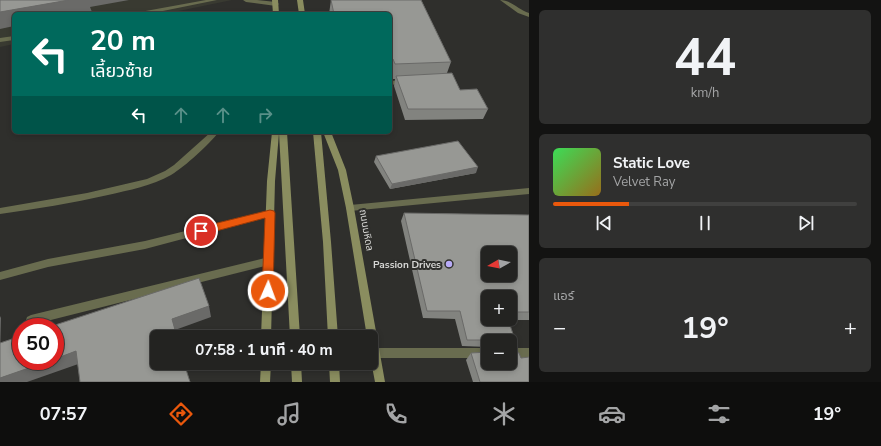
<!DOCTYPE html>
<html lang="th">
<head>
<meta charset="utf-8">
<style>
  :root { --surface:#232321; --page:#2f2f2e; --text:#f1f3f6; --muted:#a3a4a5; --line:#40403f; --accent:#ea580c }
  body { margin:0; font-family:"Nunito Sans","Noto Sans Thai",sans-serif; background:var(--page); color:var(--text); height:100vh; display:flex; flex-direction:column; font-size:15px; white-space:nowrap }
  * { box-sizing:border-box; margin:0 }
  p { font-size:13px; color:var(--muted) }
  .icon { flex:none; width:22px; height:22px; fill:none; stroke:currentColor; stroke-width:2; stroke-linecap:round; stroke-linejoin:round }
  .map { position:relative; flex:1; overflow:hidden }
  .details { display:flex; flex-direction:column; gap:10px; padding:10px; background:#131312; width:352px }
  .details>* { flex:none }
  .banner { position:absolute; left:12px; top:12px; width:380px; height:122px; border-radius:6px; box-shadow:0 2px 6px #0003,0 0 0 1px var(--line); background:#00695c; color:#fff; overflow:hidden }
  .needle { width:26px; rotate:261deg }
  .tools { position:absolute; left:481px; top:246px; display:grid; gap:8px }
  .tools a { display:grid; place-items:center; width:36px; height:36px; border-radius:6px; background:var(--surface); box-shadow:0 2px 6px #0003,0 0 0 1px var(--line); font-size:20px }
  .speed { position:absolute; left:12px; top:318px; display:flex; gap:8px; font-size:20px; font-weight:700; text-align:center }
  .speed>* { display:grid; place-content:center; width:52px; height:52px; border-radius:50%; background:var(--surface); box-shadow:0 2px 6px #0003,0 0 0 1px var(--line); line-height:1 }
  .speed .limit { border:6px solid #d22; background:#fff; color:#111 }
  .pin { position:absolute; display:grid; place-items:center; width:34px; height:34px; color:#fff; margin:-17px; border:2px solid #fff; border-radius:50%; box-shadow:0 1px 4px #0007 }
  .me { position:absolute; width:44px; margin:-22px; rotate:2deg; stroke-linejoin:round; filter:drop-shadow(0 0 3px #0008) }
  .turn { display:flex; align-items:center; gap:14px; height:84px; padding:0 12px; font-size:18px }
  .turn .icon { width:52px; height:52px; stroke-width:2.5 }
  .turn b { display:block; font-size:28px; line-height:34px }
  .lanes { display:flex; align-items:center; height:38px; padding:0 12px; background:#0003; justify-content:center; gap:20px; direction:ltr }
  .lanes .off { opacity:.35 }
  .big { font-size:30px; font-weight:700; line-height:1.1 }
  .details .widget { flex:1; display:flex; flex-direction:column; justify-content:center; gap:6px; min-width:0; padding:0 14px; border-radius:6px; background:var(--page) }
  .details .dial { align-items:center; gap:0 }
  .dial b { font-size:52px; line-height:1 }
  .song { display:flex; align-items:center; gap:12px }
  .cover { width:48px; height:48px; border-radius:6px; background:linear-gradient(135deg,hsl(130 70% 55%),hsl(40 70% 35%)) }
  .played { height:4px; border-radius:2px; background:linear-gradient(90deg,var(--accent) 25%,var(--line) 25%) }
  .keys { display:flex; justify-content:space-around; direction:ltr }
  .heat { display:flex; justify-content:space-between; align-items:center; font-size:22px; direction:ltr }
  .trip { position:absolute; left:150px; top:330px; width:228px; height:40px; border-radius:6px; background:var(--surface); box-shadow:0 2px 6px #0003,0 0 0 1px var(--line); font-weight:700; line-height:40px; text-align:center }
  .tab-bar { display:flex; height:64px; justify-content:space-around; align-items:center; background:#0e0e0d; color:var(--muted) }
  .tab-bar .icon { width:28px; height:28px }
  .tab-bar .active { color:var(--accent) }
  .tab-bar b { font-size:18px; color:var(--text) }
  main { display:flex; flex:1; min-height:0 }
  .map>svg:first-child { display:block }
  .built { fill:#393a31 }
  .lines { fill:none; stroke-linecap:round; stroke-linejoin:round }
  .service { fill:#696c4f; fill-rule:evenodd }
  .secondary { fill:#8a8d5f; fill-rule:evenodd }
  .wall { fill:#82837f; fill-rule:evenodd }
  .shaded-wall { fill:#6a6a68 }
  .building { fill:#979894; stroke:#6a6a68; fill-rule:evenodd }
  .route { fill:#ea580c; stroke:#983908 }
  .poi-dot { fill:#b8abf7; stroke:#2f2f2c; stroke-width:1.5 }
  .labels { text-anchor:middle; stroke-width:4; stroke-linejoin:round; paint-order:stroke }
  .street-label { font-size:10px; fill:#d7d7d5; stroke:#2f2f2c }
  .poi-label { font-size:10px; font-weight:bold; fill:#d7d7d5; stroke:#2f2f2c; text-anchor:end }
</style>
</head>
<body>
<main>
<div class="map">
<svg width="529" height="382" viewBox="0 0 529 382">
  <rect width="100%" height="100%" fill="#2f2f2c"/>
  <path class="built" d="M0 0H232L164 14H14V44L0 47Z"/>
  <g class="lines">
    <path class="service" d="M206 0H217L148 14H137L140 12Z
      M243 0H257L276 2 279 4 276 6 246 2Z
      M500 0C511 0 519 10 529 13V17L518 13Z
      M14 36V40L0 42V38Z
      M405 80 408 82 407 83 390 85V81Z
      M211 132H219C208 145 186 166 171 175 152 186 129 190 108 195 72 203 36 209 0 214V208L87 193 147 179 165 171 174 165Z
      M529 188V194L350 211 347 210 346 208 347 206 350 205Z
      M270 210 273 211 274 213 273 215 145 249 48 267 0 280V272L48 259 145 241Z
      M269 257 272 258 274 261 272 264 269 265 31 325 27 323 26 320 27 317 31 315Z
      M376 348H488V358H376L372 357 371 354 372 349Z
      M510 348H529V358H510Z"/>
    <path class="secondary" d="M272 0H278L279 14H273Z
      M297 0H303L305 14H299Z
      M272 132H287L300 337H290L279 133 275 181 271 337H261L267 181Z
      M313 132H321L331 242 338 337H328L323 242Z
      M323 132H331L346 170 354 208 385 382H375L371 361V337H367L346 208 338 170Z
      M261 363H271L270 382H260Z
      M291 363H301L302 382H292Z
      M329 363H339L340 382H330Z"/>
  </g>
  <path class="wall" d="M331 0H421L451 62 447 73 460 90 488 109 483 119 405 120 394 86 395 79H391L390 76V14H329Z
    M376 156 476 173 390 189 374 162Z
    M404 213 529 215V320H508L515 351 529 382H473L466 360 471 353 488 363 510 341H488V347L462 346 455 319 423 318 401 221ZM510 297V319H488Z"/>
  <path class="shaded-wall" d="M69 0H129L90 7 92 12 82 14H14V26L0 29V12Z
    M478 167 476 173 390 189 392 184Z
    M209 306 211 317 175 330 177 337 172 319Z
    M0 316 1 318 0 357Z
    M76 351 84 362 27 382H0V378L49 361H55V359Z"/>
  <path class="building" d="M0 0H69L0 12Z
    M331 0H421L451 62 395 64 393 59H390V14H334Z
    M452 73 460 90 477 89 488 109H408L396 76Z
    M458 141 478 167 392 184 376 156Z
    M404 213 529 215V312H510V297H488V319H508L515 340V351L519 353 521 358 529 357V382H480L471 353 488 352V363H510V341H495V340H467L460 311H427ZM488 253H510V275H488Z
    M199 278 209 306 172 319 177 337H157V363H184L190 382H80L76 351 55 359V327H49Z
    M21 336V361H49L0 378V343Z"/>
  <path class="route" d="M270 210 274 211 275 213 273 291 272 295 268 296 264 295 262 291 265 218 201 235 197 234 196 231 197 228 201 227Z"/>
  <circle class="poi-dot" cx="449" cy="264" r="4"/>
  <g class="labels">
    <g class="street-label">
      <text transform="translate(367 230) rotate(80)" y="4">ถนนมหิดล</text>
    </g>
    <g class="poi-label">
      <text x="441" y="268">Passion Drives</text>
    </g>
  </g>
</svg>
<div class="tools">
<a><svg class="needle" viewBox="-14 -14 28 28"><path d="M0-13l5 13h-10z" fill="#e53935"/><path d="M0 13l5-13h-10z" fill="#a3a4a5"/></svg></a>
<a>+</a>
<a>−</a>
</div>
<div class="speed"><div class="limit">50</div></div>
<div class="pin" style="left:201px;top:231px;background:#d93025"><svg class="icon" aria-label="arrive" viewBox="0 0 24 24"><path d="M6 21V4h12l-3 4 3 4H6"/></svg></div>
<svg class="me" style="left:268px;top:291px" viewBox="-20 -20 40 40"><circle r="17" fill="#ea580c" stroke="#fff" stroke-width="3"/><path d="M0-11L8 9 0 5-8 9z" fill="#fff"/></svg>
<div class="trip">07:58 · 1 นาที · 40 m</div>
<div class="banner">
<div class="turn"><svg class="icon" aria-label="left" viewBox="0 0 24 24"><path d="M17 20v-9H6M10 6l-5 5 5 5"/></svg><div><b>20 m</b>เลี้ยวซ้าย</div></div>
<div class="lanes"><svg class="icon" aria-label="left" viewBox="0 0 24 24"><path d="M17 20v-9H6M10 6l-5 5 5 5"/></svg><svg class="icon off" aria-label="ahead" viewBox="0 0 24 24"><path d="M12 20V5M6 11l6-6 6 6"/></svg><svg class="icon off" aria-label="ahead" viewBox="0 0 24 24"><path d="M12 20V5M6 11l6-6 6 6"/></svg><svg class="icon off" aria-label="right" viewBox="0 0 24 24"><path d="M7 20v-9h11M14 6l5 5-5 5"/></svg></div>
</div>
</div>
<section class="details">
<div class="widget dial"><b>44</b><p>km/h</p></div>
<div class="widget">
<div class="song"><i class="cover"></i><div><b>Static Love</b><p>Velvet Ray</p></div></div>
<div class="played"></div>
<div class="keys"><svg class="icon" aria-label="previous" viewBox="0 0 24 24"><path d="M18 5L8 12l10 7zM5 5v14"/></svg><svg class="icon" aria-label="pause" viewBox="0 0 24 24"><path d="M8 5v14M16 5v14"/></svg><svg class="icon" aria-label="next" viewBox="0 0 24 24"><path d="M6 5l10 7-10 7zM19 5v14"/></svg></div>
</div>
<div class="widget"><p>แอร์</p>
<div class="heat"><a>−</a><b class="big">19°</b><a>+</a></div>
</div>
</section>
</main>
<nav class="tab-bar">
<b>07:57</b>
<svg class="icon active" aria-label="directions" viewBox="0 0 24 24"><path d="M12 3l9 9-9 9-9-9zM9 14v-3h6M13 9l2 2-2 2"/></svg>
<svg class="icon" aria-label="music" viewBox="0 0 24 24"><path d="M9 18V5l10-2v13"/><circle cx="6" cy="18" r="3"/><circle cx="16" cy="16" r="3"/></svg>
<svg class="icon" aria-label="phone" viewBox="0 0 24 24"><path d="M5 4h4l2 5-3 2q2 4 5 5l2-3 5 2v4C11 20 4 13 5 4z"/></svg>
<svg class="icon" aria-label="climate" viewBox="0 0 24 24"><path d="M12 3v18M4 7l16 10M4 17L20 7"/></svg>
<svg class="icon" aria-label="car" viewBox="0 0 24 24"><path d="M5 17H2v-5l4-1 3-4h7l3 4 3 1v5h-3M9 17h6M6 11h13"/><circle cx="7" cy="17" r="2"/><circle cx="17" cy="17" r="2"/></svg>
<svg class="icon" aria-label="filters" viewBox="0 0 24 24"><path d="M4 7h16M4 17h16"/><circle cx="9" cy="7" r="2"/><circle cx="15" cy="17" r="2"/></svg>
<b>19°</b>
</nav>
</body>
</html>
